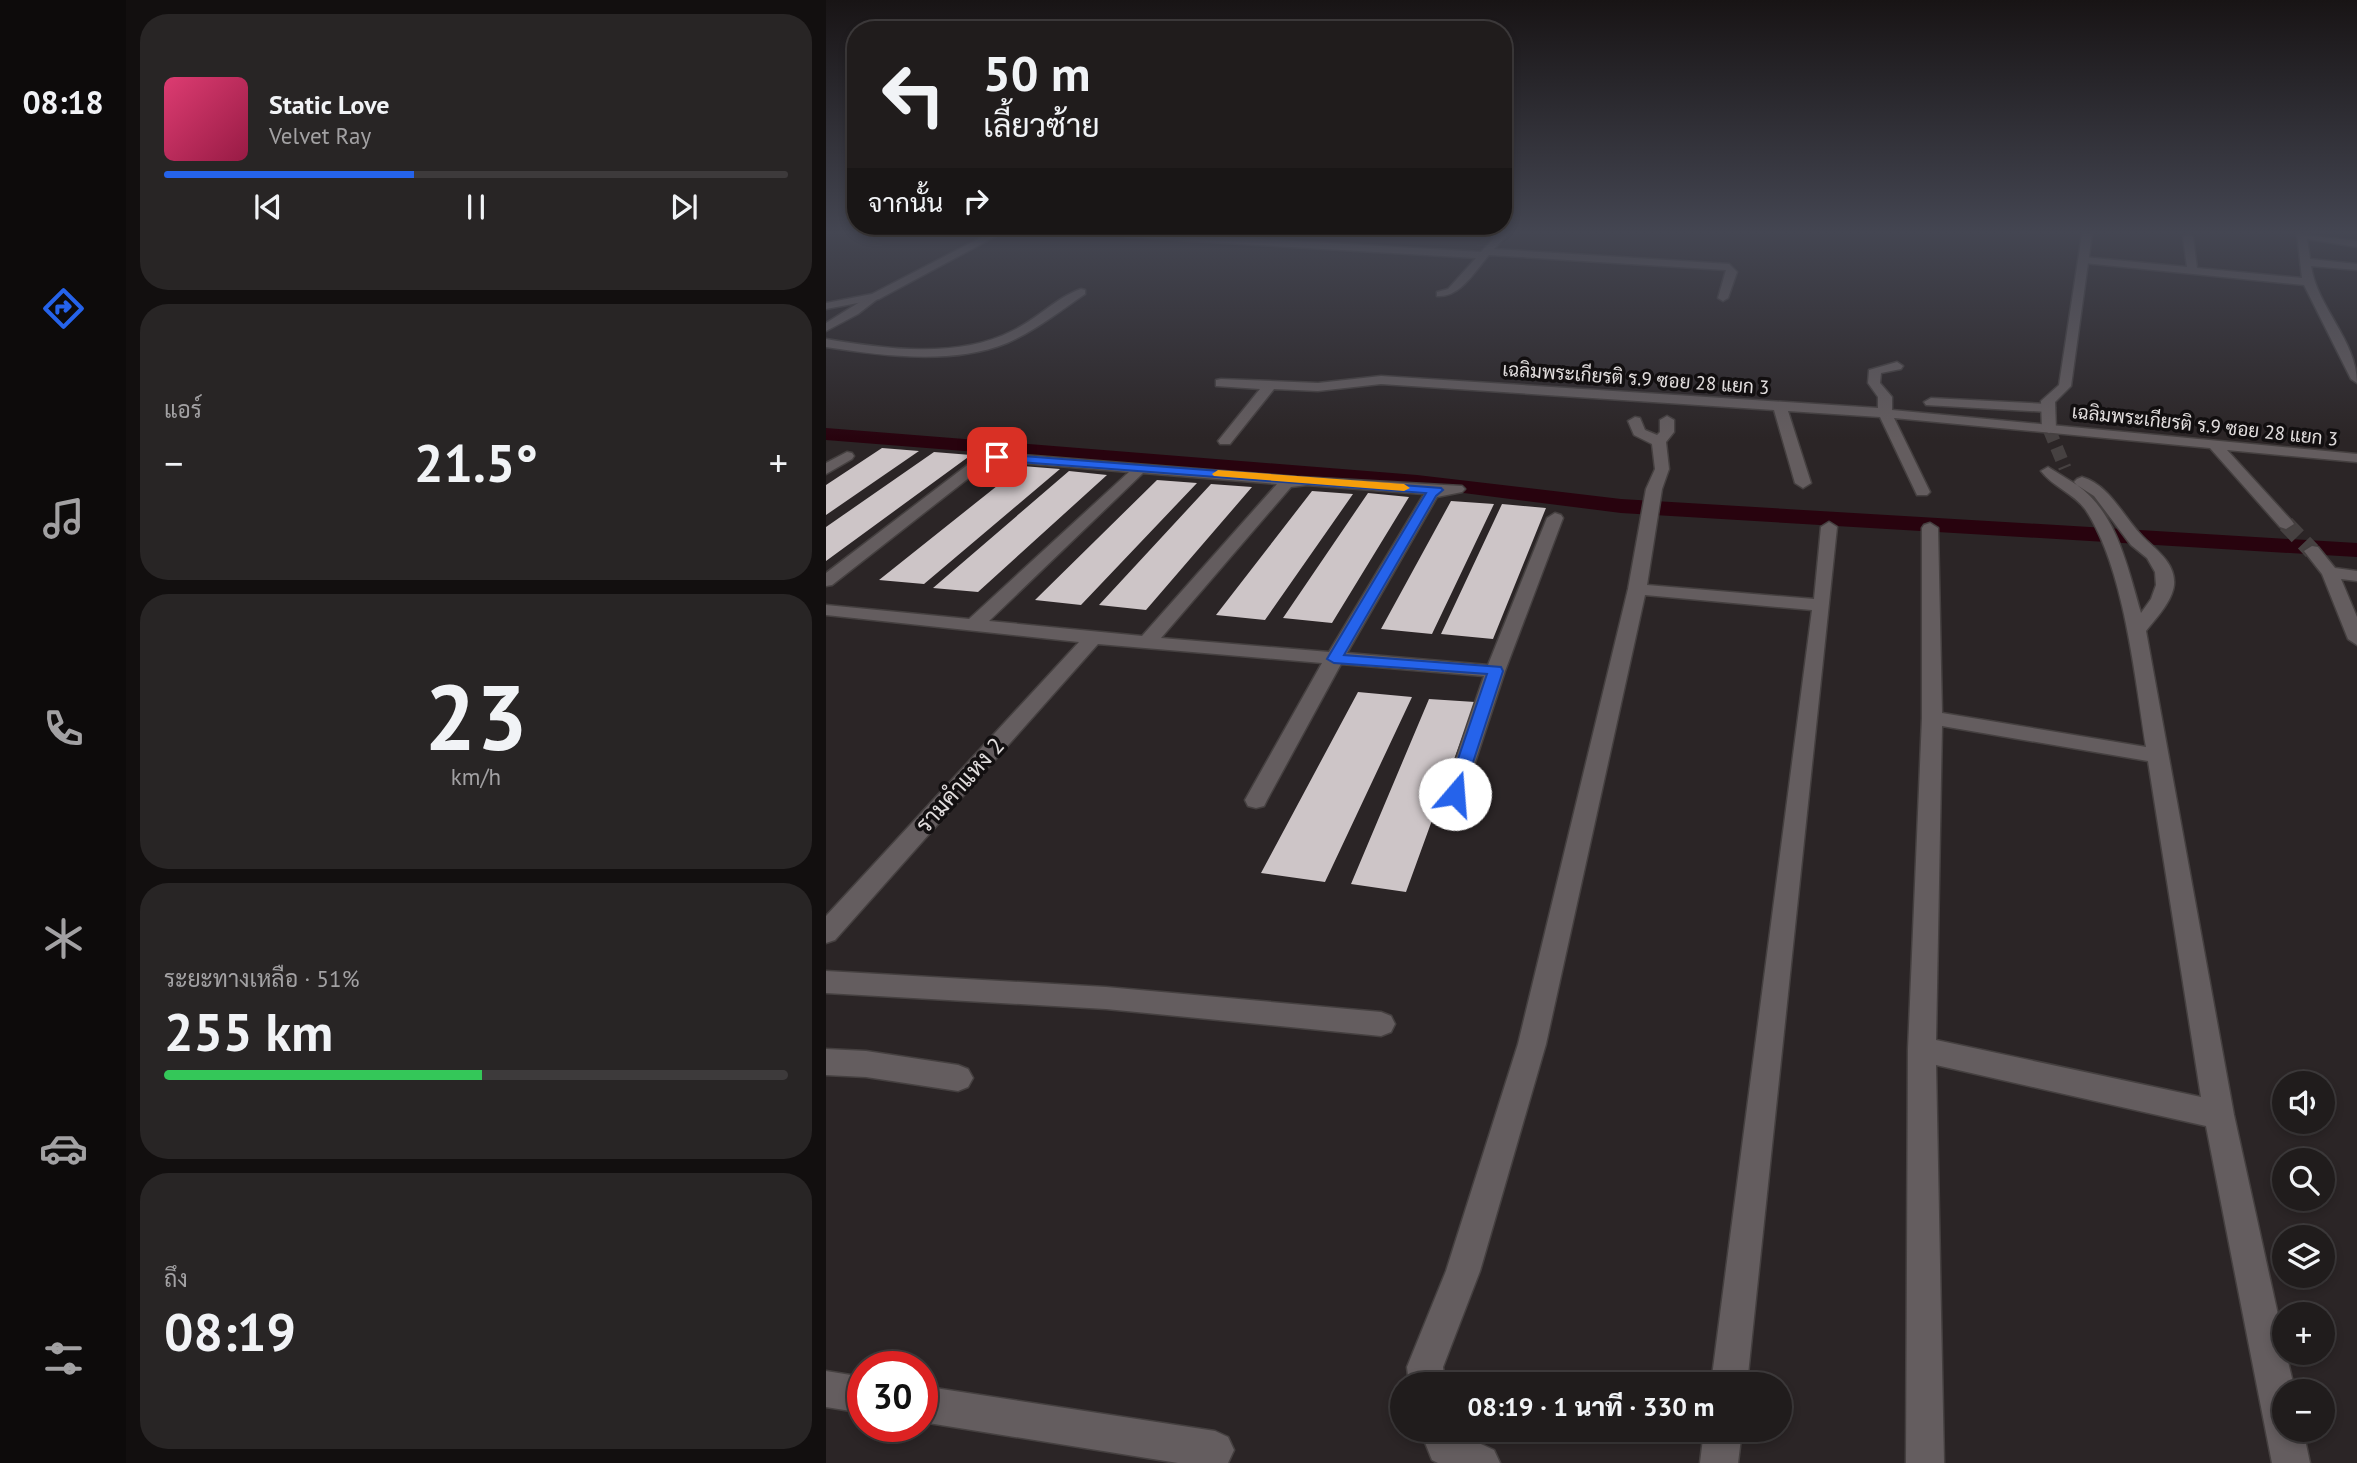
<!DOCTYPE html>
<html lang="th">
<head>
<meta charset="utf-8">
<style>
  :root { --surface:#201c1c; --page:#282525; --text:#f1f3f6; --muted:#a2a1a3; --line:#3d3a3b; --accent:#2563eb }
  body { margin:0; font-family:"PT Sans",Sarabun,sans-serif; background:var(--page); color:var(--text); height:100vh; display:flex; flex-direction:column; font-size:26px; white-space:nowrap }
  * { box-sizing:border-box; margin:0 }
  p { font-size:23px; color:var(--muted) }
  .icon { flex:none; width:38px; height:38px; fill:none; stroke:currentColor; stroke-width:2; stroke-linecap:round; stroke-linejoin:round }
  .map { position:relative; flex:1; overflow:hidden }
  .drawer { display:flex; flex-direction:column; gap:14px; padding:14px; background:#120f0f; width:700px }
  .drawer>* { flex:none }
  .hud { position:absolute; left:21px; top:21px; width:665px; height:214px; border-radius:28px; box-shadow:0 4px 10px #0003,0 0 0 2px var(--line); background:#201c1c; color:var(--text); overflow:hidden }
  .tools { position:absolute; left:1446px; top:1071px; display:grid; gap:14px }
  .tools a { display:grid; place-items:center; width:63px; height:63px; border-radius:50%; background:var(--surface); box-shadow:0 4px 10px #0003,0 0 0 2px var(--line); font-size:35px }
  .speed { position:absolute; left:21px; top:1351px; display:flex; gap:14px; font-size:35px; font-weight:700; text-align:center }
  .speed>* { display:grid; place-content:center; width:91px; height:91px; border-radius:50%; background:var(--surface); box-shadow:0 4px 10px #0003,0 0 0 2px var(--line); line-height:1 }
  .speed .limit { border:10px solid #d22; background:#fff; color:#111 }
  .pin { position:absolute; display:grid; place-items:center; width:60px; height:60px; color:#fff; margin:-30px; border-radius:14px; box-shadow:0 4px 10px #0006 }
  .me { position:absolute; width:77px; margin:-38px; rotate:18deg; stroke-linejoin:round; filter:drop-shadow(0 0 5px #0008) }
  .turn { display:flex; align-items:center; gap:24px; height:147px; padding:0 21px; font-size:32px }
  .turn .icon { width:91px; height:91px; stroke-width:2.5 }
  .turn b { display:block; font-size:49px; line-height:60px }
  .then { display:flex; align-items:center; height:66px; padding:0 21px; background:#0003; gap:14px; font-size:26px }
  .big { font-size:52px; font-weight:800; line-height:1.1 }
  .drawer .widget { flex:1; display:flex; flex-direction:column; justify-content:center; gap:10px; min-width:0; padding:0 24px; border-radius:28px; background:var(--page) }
  .drawer .dial { align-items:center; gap:0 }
  .dial b { font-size:91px; line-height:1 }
  .song { display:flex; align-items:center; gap:21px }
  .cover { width:84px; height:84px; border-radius:10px; background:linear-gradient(135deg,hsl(340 70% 55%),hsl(340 70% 35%)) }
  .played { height:7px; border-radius:4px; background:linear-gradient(90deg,var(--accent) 40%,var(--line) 40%) }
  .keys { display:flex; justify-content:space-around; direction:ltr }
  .heat { display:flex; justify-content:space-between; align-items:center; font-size:38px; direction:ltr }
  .charge { height:10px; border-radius:5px; background:linear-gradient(90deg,#34c759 51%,var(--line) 0) }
  .trip { position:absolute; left:564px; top:1372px; width:402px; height:70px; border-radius:35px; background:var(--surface); box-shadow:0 4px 10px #0003,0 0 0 2px var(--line); font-weight:800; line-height:70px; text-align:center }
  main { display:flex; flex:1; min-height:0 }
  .tab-bar { display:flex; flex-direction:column; width:126px; justify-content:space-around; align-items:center; background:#0d0b0b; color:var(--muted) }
  .tab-bar .icon { width:49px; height:49px }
  .tab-bar .selected { color:var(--accent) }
  .tab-bar b { font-size:32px; color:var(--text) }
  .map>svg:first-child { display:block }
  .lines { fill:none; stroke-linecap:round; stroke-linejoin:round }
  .canal { fill:#28030e; fill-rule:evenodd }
  .building { fill:#cdc5c7 }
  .street-tunnel-far1 { stroke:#464141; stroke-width:13; stroke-dasharray:13 7; stroke-linecap:butt }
  .street-tunnel { stroke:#464141; stroke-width:17; stroke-dasharray:17 9; stroke-linecap:butt }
  .street-casing { stroke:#454040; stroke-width:3 }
  .secondary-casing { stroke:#454040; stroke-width:3 }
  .street { fill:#645d5f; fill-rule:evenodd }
  .secondary { fill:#645d5f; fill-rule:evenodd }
  .route { fill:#2563eb; stroke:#184099; stroke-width:2 }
  .slow { fill:#f59e0b }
  .labels { text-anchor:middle; stroke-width:7; stroke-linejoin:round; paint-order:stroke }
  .far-street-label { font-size:19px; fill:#e1dddd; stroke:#120f10 }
  .street-label { font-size:23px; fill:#e1dddd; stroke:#120f10 }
</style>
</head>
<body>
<main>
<nav class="tab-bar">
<b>08:18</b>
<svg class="icon selected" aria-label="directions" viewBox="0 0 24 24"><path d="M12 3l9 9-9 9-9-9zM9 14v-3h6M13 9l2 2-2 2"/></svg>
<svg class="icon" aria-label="music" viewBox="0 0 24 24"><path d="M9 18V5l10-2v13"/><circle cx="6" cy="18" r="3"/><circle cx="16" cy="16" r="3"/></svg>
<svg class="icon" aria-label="phone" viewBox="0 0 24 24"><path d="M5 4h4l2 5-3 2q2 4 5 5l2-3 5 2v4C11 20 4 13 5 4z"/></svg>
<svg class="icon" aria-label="climate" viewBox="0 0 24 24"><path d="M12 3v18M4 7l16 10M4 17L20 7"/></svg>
<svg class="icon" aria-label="car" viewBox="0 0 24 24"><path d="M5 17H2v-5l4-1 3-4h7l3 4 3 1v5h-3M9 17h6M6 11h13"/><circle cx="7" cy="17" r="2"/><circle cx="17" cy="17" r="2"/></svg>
<svg class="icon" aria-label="filters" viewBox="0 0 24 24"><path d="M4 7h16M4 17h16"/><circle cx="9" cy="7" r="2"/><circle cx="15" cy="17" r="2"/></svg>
</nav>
<section class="drawer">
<div class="widget">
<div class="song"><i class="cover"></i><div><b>Static Love</b><p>Velvet Ray</p></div></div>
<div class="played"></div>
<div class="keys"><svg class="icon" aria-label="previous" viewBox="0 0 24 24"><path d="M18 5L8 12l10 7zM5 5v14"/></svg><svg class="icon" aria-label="pause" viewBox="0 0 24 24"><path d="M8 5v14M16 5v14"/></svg><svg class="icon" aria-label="next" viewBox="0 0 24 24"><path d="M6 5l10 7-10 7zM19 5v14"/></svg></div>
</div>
<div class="widget"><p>แอร์</p>
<div class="heat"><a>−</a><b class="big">21.5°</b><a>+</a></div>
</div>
<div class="widget dial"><b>23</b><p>km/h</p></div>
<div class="widget"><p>ระยะทางเหลือ · 51%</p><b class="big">255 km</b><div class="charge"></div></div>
<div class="widget"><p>ถึง</p><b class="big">08:19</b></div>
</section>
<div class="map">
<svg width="1531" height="1463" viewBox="0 0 1531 1463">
  <rect width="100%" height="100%" fill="#2b2526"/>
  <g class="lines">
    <path class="canal" d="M0 428 591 475 795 499 1531 543V557L795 513 591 487 0 440Z"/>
  </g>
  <path class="building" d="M56 448 93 451 0 515V485Z
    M108 452 145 455 0 561V527Z
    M196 466 234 469 98 584 53 580Z
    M243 471 281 475 152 592 107 588Z
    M331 480 371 483 255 605 209 600Z
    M385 484 426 487 320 610 273 605Z
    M486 491 527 494 439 620 390 615Z
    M542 493 583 497 506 623 457 618Z
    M625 501 668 504 606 634 555 629Z
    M676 504 720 508 667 639 615 634Z
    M532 692 586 697 499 882 435 873Z
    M603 699 649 702 580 892 525 884Z"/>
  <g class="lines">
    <path class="street-tunnel-far1" d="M1223 429 1239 468"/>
    <path class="street-tunnel" d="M1460 524 1486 551"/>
    <g class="street-casing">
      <path id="street" d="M295 234H350L655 252 672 234H682L668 249 903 264 911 272 902 298 897 301 892 298 900 270 663 255C649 271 634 298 611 296V292L622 289 650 258 300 237Z
        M1362 234 1367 237 1371 268 1476 278 1471 234 1531 241V247L1481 239 1484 259 1531 264V270L1485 266C1491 307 1531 341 1531 383L1525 379 1478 285 1258 263 1253 260 1258 257 1361 267 1357 237Z
        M255 289 259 290V294C234 311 209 331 181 343 127 365 57 356 0 347V339C58 349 132 359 186 331 210 320 231 297 255 289Z
        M45 295 54 297 32 314 0 331V323Z
        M1071 362 1077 366 1075 369 1055 373 1054 383 1066 397V410L1531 454V462L1401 450 1466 521 1468 524 1460 529 1454 527 1384 448 1068 418 1104 492 1101 495H1091L1054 417 962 411 985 483 977 488 969 483 948 410 555 384 492 391 448 389 404 444H394L392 441 434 389 390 386V380L395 379 492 383 555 376 1052 408V397L1042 383 1043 370Z
        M1105 398 1222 404 1229 408 1222 412 1100 405 1098 402Z
        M841 416 848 420V432L840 442 843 469 836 489 821 585 988 599 995 527 1003 522 1011 527 921 1384H885L986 610 819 595 720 1044 654 1271 617 1367 619 1384H583L581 1367 620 1271 692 1044 802 589 820 489 829 469 826 444 808 435 802 421 809 417 814 418 819 430 831 435 834 432V420Z
        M21 452 26 453 28 456 26 459 0 474V463Z
        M171 453 471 477 636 486 639 489 636 492 611 497 521 653 662 665 721 518 729 513 735 515 737 518 679 671 637 799 629 802 621 799 618 794 658 676 515 664 441 800 438 806 430 808 422 806 419 800 496 663 272 644 9 940 0 943V916L253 642 0 615V605L143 619 303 472 172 461 158 466 6 585 0 586V573L148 460ZM317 473 451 484 316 636 163 621ZM481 485 598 494 503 652 335 638 465 487Z
        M1222 467 1251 485 1248 482 1251 479 1256 477C1284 485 1298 518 1317 537 1330 550 1350 563 1348 585 1346 602 1330 618 1320 631L1408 1115 1458 1342V1353H1460L1469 1391H1458V1430H1477L1484 1463H1446L1380 1126 1110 1065 1118 1463H1080L1082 1049 1096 718V528L1098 525 1104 523 1112 528 1116 713 1320 747C1309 678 1298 566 1259 509 1247 493 1227 487 1215 471ZM1251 485 1268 496 1305 545 1321 558 1329 572 1330 585 1325 599 1315 613C1302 569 1291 513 1251 485ZM1116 726 1322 761 1375 1097 1110 1040Z
        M1486 546 1492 547 1509 568 1531 571V581L1515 579 1531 617V645L1522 639 1496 574 1478 551Z
        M0 971 280 987 555 1012 565 1016 569 1024 565 1032 555 1036 280 1009 0 993Z
        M0 1049 40 1051 132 1065 142 1069 147 1078 142 1087 132 1091 40 1077 0 1075Z
        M0 1371 37 1377V1413L0 1407Z
        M96 1386 389 1431 402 1437 408 1450 402 1463H352L96 1422Z
        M594 1430H632L633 1434 668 1450 674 1463H612L606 1460Z
        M878 1430H916L912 1463H874Z"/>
    </g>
    <g class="secondary-casing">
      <path id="secondary" d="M162 234H174L53 299 0 309V303L46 294Z
        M1256 234H1266L1245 386 1229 402 1230 429 1223 433 1216 429 1215 401 1233 385Z"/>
    </g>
    <use href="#street" class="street"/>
    <use href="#secondary" class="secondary"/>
  </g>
  <linearGradient id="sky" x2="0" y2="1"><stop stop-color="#181415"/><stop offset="0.53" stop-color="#444652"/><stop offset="1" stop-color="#444652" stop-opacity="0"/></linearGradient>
  <rect width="1531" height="439" fill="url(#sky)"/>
  <path class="route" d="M171 454 615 488 617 490 610 496 518 655 675 667 677 671 635 799H623L620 794 661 674 508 663 501 659 600 493 167 460 166 457Z"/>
  <path class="slow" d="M392 470 578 484 584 488 578 491 388 476 386 474Z"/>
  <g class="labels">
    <g class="far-street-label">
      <text transform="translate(810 378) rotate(4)" y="7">เฉลิมพระเกียรติ ร.9 ซอย 28 แยก 3</text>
      <text transform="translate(1379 425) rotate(6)" y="7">เฉลิมพระเกียรติ ร.9 ซอย 28 แยก 3</text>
    </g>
    <g class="street-label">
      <text transform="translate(134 785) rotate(-48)" y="8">รามคำแหง 2</text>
    </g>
  </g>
</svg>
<div class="tools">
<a><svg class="icon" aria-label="sound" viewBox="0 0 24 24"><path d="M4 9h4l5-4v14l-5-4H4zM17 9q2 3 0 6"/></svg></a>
<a><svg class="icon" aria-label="search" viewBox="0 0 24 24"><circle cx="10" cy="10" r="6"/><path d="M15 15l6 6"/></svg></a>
<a><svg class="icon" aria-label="layers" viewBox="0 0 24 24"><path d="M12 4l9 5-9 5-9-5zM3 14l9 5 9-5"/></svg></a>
<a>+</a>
<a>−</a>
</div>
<div class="speed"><div class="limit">30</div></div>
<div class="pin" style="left:171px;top:457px;background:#d93025"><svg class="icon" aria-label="arrive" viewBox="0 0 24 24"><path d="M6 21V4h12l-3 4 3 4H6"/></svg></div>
<svg class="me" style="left:629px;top:794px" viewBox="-20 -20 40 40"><circle r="19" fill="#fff"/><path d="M0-13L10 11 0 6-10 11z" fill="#2563eb"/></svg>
<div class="trip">08:19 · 1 นาที · 330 m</div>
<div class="hud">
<div class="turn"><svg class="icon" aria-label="left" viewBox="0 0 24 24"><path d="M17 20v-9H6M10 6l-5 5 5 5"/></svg><div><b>50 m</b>เลี้ยวซ้าย</div></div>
<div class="then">จากนั้น<svg class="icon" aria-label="right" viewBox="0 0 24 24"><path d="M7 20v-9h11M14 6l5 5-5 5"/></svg></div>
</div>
</div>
</main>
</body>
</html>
